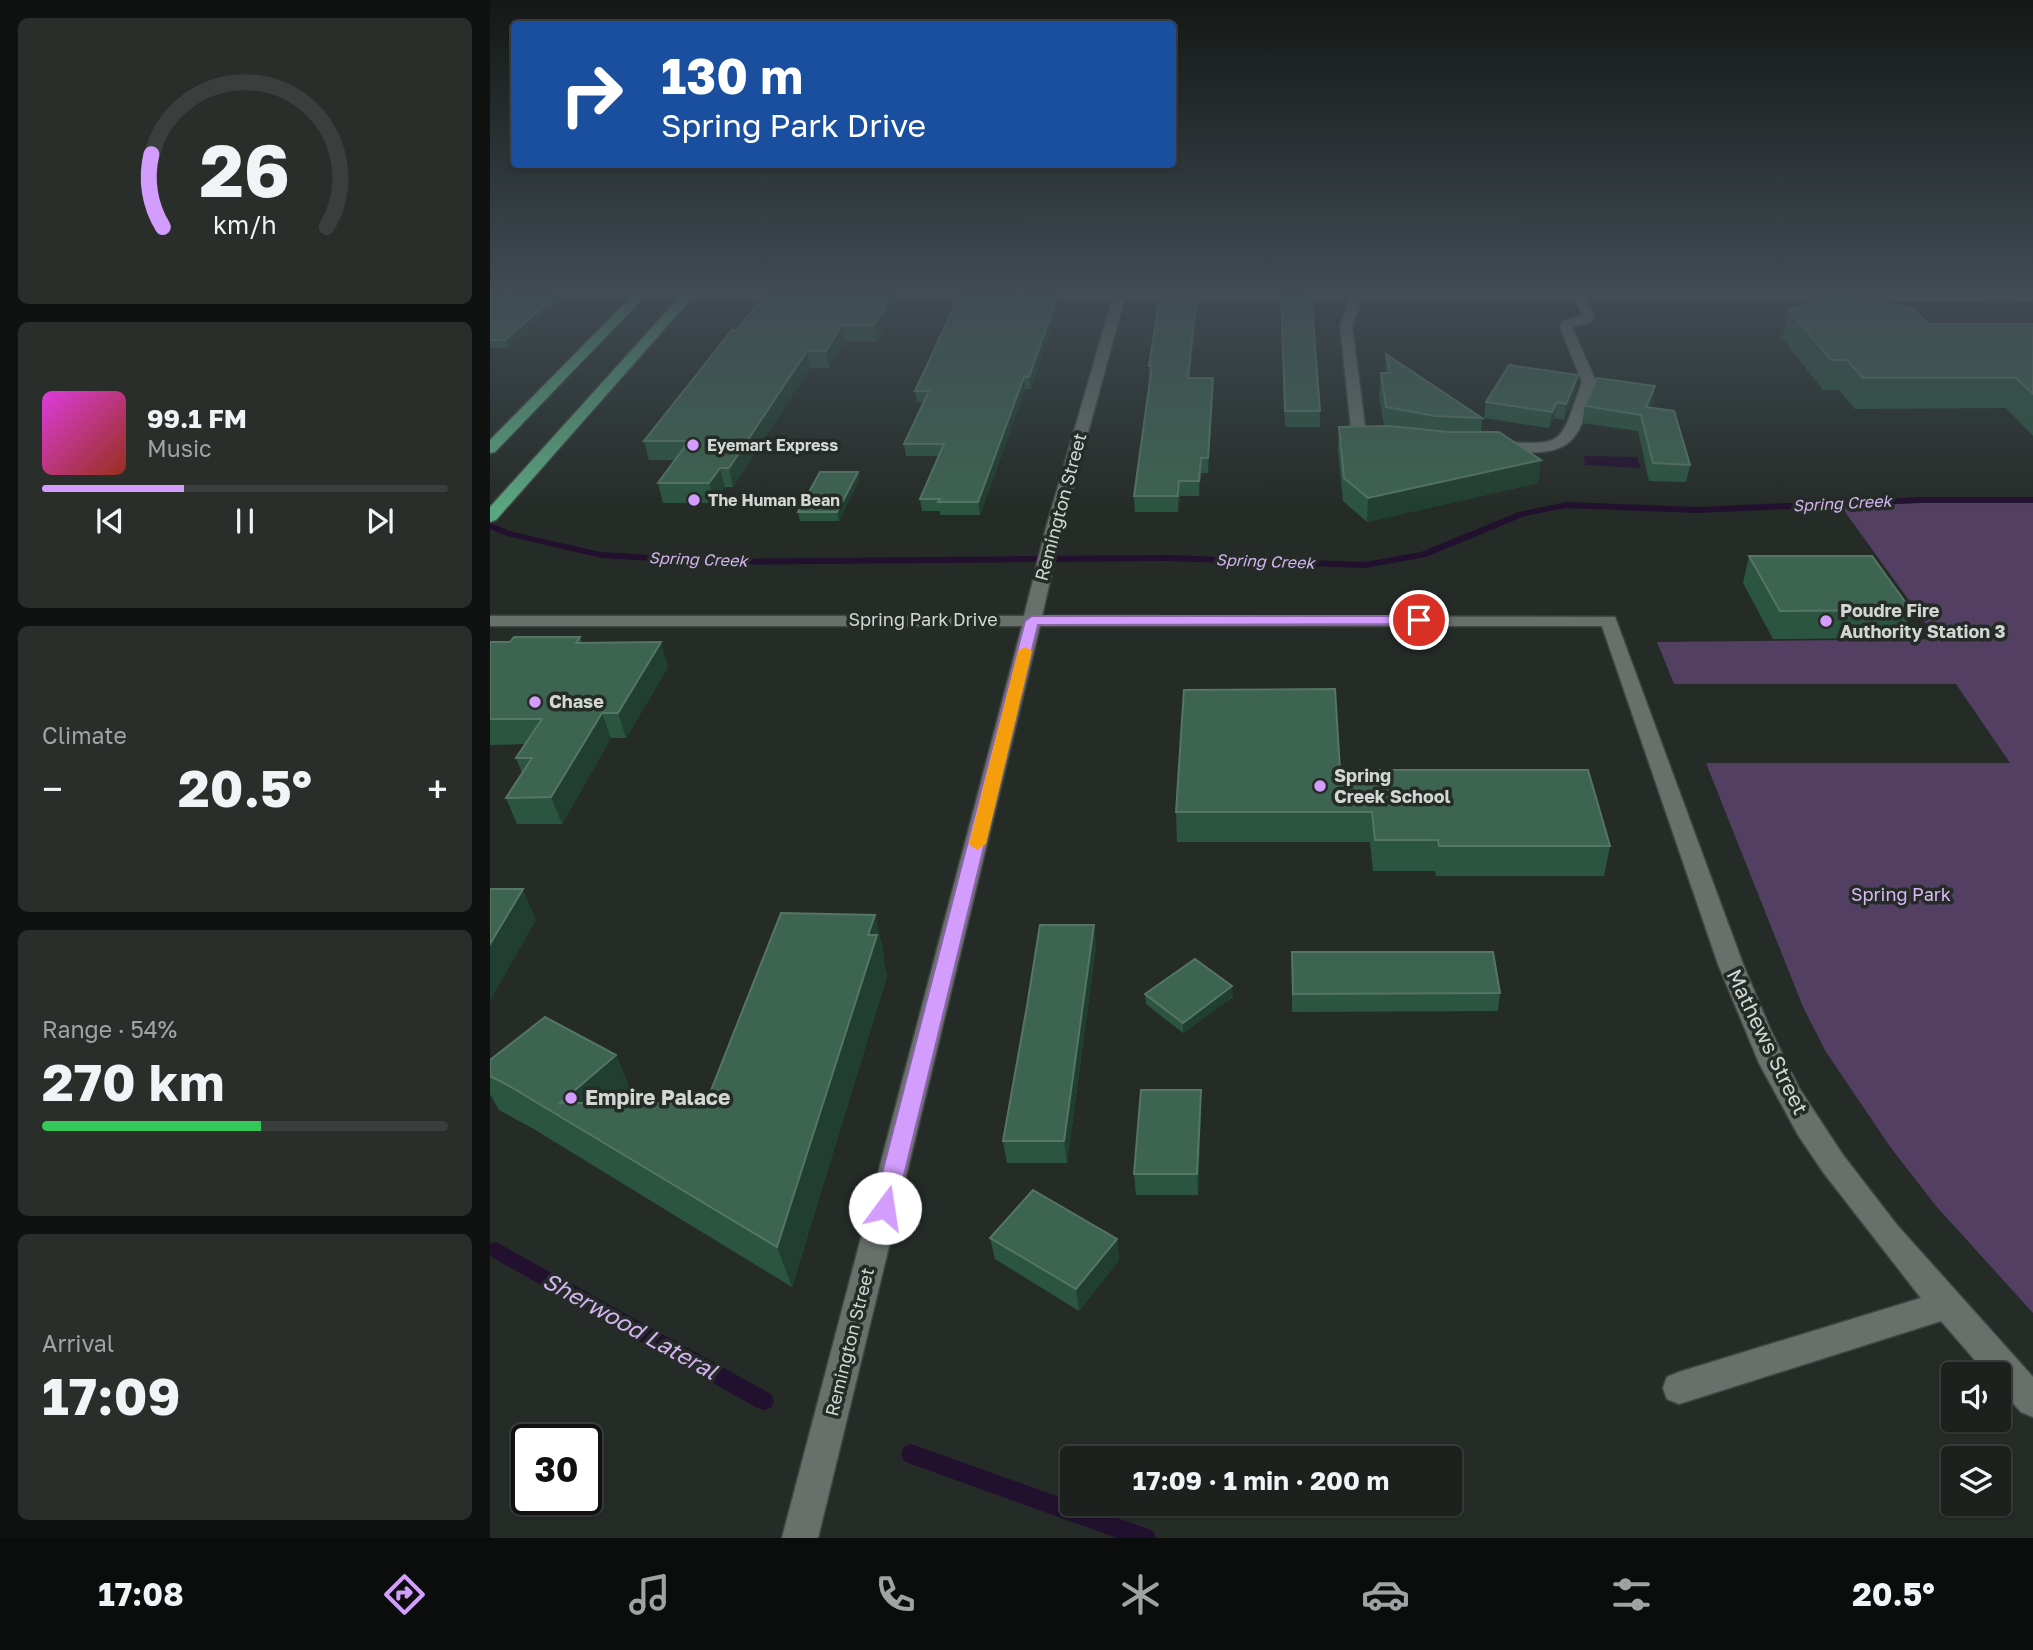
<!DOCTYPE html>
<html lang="en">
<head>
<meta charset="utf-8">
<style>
  :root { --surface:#1c211e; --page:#292e2b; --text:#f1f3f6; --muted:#a0a3a4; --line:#3a3e3c; --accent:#d29dfd }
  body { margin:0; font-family:"Golos Text",sans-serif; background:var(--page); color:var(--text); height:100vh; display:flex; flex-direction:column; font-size:26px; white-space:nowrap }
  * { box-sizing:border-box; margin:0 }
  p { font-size:23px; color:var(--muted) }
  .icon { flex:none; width:38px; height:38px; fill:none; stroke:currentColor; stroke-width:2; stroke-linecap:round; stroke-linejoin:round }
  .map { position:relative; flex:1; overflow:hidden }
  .side { display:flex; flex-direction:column; gap:18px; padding:18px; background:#0f1210; width:490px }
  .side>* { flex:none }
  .banner { position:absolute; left:21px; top:21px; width:665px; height:147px; border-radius:7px; box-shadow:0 2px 5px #0004,0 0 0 2px var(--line); background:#1a4fa0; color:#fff; overflow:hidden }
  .fabs { position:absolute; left:1451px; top:1362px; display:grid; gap:14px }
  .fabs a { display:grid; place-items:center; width:70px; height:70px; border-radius:7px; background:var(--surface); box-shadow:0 2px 5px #0004,0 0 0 2px var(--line); font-size:35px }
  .speed { position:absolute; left:21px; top:1424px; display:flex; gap:14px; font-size:35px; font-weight:700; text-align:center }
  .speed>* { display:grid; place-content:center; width:91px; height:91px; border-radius:50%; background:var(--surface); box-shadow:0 2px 5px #0004,0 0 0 2px var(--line); line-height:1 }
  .speed .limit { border:4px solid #111; border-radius:10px; background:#fff; color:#111 }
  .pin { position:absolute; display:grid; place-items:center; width:60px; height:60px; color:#fff; margin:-30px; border:4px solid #fff; border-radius:50%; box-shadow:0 2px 7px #0007 }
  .me { position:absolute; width:77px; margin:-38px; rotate:14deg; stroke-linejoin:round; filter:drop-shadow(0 0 5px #0008) }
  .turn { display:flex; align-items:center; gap:24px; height:147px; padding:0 35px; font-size:32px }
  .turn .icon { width:91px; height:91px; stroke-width:2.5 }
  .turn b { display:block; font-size:49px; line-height:60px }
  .big { font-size:52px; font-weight:700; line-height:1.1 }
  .side .tile { flex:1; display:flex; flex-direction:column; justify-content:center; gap:10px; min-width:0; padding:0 24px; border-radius:10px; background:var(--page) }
  .side .dial { align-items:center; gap:0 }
  .dial svg { height:182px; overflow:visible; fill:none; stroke:var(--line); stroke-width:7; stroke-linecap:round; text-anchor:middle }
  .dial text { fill:var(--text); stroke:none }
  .song { display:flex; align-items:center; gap:21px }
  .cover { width:84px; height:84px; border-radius:10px; background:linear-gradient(135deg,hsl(300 70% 55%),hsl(10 70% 35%)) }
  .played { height:7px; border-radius:4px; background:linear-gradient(90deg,var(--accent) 35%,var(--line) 35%) }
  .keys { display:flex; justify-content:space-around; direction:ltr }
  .heat { display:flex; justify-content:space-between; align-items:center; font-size:38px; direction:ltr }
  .charge { height:10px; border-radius:5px; background:linear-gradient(90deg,#34c759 54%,var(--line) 0) }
  .trip { position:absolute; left:570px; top:1446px; width:402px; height:70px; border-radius:7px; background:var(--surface); box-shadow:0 2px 5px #0004,0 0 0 2px var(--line); font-weight:700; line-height:70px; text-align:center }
  .tabs { display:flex; height:112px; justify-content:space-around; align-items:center; background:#0b0d0c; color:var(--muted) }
  .tabs .icon { width:49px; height:49px }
  .tabs .on { color:var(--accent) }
  .tabs b { font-size:32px; color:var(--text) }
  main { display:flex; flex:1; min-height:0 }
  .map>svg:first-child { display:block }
  .green { fill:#523f62 }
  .water { fill:#22102f }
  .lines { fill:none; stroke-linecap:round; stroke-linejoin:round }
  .stream { fill:#22102f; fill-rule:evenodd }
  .minor-casing { stroke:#414744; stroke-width:3 }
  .highway-casing { stroke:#414744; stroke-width:3 }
  .minor { fill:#67706b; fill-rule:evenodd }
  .highway { fill:#5aa67f; fill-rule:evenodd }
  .wall { fill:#2c5541 }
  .shaded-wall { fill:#213f30 }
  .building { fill:#3d6351; stroke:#557565; stroke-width:2 }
  .route { fill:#d29dfd; stroke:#8866a4; stroke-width:2 }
  .slow { fill:#f59e0b }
  .poi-dot { fill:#d29dfd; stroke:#252c28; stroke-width:2.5 }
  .labels { text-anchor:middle; stroke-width:7; stroke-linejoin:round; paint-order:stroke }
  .far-poi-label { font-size:16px; font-weight:bold; fill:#d2d7d4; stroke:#252c28; text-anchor:start }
  .far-water-label { font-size:16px; font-style:italic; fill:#d5b3f2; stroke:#252c28 }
  .street-label { font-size:18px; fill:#d2d7d4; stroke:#252c28 }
  .poi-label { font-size:18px; font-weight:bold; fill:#d2d7d4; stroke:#252c28; text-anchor:start }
  .park-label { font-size:18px; fill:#dab8f7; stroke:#252c28 }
  .near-street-label { font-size:21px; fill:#d2d7d4; stroke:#252c28 }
  .near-poi-label { font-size:21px; font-weight:bold; fill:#d2d7d4; stroke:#252c28; text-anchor:start }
  .near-water-label { font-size:23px; font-style:italic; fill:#d5b3f2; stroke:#252c28 }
</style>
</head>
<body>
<main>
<section class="side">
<div class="tile dial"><svg viewBox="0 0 100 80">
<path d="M14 69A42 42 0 1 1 86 69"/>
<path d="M14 69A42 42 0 0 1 9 37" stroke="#d29dfd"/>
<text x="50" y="56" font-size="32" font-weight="700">26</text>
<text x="50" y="72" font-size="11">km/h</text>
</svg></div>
<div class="tile">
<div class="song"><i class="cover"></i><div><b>99.1 FM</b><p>Music</p></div></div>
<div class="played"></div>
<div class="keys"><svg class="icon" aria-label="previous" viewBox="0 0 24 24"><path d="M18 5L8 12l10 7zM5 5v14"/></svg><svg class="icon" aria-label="pause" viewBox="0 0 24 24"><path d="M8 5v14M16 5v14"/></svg><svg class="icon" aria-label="next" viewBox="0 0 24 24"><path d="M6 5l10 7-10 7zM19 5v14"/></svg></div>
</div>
<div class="tile"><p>Climate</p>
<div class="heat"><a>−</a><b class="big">20.5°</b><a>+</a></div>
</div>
<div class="tile"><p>Range · 54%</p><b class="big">270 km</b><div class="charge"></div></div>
<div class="tile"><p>Arrival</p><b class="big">17:09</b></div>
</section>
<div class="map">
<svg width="1543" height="1538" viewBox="0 0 1543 1538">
  <rect width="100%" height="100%" fill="#252c28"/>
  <path class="green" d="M1431 499 1543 500V1313L1446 1206 1401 1148 1336 1052 1313 1007 1216 763H1520L1466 684H1184L1167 642 1447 639 1350 505Z"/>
  <path class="water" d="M1094 456 1147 457 1150 468 1095 465Z"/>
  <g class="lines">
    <path class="stream" d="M1431 497H1543V503H1431L1207 513 1076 508 1035 516 936 557 875 568 677 561 230 565 111 558 17 536 0 529V523L23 532 111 552 230 559 677 555 875 562 931 552 1029 512 1076 502 1207 507Z
      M6 1242 281 1394 284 1401 281 1408 274 1410 267 1408 0 1256V1244Z
      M421 1444 583 1502V1503L656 1528 663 1531 666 1538H627L421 1464 414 1461 411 1454 414 1447Z"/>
    <g class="minor-casing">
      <path id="minor" d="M0 292H302L308 296 302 300 0 297Z
        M498 292 504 296 502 299 380 300 374 296 380 292Z
        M624 292 1543 293V301L1097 300 1105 316 1101 322 1082 327 1106 382C1089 432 1090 456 1028 452 1018 451 1004 453 997 446L1004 442C1076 444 1068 449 1092 382L1070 327 1073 321 1093 316 1085 300H869L870 306 862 325 875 427C881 432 892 435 896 441L894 444C881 447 869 438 861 428L850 325 858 306 857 300H634L572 528 552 616 1125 617 1253 964 1281 1031 1309 1088 1353 1155 1407 1225 1543 1377V1417L1531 1412 1508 1387V1374H1497L1451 1321 1189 1404 1177 1399 1173 1388 1177 1377 1189 1372 1431 1298 1333 1172 1308 1135 1269 1063 1228 964 1112 626H550L328 1538H292L532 626H0V616H534L556 528 622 300H541L535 296 541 292Z"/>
    </g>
    <g class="highway-casing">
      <path id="highway" d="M146 292H159L5 452 0 453V440Z
        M194 292H207L6 520 0 522V507Z"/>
    </g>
    <use href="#minor" class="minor"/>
    <use href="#highway" class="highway"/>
  </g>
  <path class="wall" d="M0 292 69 293 71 300 18 348H0Z
    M278 292H408L410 302 387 342H355L339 368H320L243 487H235L225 503H173L168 483 185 460H159L154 441 247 330Z
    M791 292 830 411V427H795Z
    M570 302 541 389H535L490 515H450V511H432L430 499 449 456H416L414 444 434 402H427L425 391Z
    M706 302V315L700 378H723V393L718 473H711L709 496H690L688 512H645L644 496 660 380H659V366Z
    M1298 309 1439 324H1543V436L1516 408 1365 409 1349 390H1333L1292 338Z
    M896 354 992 418 991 432 1051 460 1048 483 877 522 853 501 848 449 849 427 894 426 889 396 891 373H895Z
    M1165 386 1162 402 1160 408 1200 465 1196 482 1159 481 1148 431 1092 423 1095 406Z
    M1086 391 1074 420 1064 418 1059 428 994 418 996 402Z
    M368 472 369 480 349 521H310L308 512Z
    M1259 556 1421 610 1411 638 1283 639 1253 583Z
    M90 637 92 643 178 667 136 738H121L72 824H27L16 798 32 773 26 758 35 744 0 745V642H20Z
    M850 770 1120 846 1114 876H946L945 871H883L880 842H687L686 812Z
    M385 915 394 955 393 959 397 976 302 1287 42 1128 9 1110 0 1094V1060L126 1055 143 1096 135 1103H216Z
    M606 946 577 1163H517L513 1141Z
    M802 952 1010 993 1008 1011 802 1012Z
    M655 994 743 997 693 1033 656 1004Z
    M711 1090V1111L708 1195H646L644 1174Z
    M500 1238 627 1239 629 1260 589 1311 505 1259Z"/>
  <path class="shaded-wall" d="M403 292H408L410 302 387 342 384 325Z
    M570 292V302L541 389 539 377Z
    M69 293 71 300 18 348 15 340Z
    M706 302V315L698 393V378Z
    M352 325 355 342 339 368 336 351Z
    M317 351 320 368 243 487 239 468Z
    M1088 375 1086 391 1074 420 1076 404Z
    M534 377 535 389 490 515 488 502Z
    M723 378V393L718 473V458Z
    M1165 386 1162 402 1153 424 1156 407Z
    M1067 402 1064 418 1059 428 1062 412Z
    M711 458V473L709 496V481Z
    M1051 460 1048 483 877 522 878 498Z
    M230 468 235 487 225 503 219 483Z
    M368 472 369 480 349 521 347 512Z
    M689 481 690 496 688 512V496Z
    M171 642 178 667 136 738 128 713Z
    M112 713 121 738 72 824 61 797Z
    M33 889 46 920 0 1001V944Z
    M385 915 394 955 393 959 397 976 302 1287 287 1247Z
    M604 925 606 946 577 1163 574 1141Z
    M742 986 743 997 693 1033V1023Z
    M126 1055 143 1096 101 1135 70 1103Z
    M711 1090V1111L708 1195 707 1174Z
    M627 1239 629 1260 589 1311 586 1289Z"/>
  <path class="building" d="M0 292H56L69 293 15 340H0Z
    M278 292H403L384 325H352L336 351H317L239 468H230L219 483H168L199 441H154L242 330H247Z
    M471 292H569L539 377H534L488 502H448L450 499H430L454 444H414L439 391H425Z
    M791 292H821L830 411H795Z
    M1353 296 1422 308 1439 324H1543V394L1526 378H1373L1357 360H1341L1298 309Z
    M669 302H706L698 378H723L718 458H711L709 481H689L688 496H644L662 366H659Z
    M896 354 992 418 945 416 896 407 891 373H900Z
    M1019 365 1088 375 1076 404 1067 402 1062 412 996 402Z
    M1107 378 1165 386 1156 407 1184 411 1200 465 1163 463 1151 415 1095 406Z
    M899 426 959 432H1009L1051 460 878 498 854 478 849 427Z
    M330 472H368L347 512H308Z
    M1259 556H1382L1421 610 1290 611Z
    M24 637H90L86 643 171 642 128 713H112L61 797 16 798 42 758H26L52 719H0V642H20Z
    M845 689 850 770H1098L1120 846H949L948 840H885L882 812H686L694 690Z
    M0 889H33L0 944Z
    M291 913 385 915 378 935H387L287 1247 21 1087 0 1076V1060L55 1017 126 1055 70 1103H216Z
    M550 925H604L574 1141H513L537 1006Z
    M802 952H1003L1010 993 803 994Z
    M705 959 742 986 693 1023 655 994Z
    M651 1090H711L707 1174H644Z
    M543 1190 627 1239 586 1289 500 1238Z"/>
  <linearGradient id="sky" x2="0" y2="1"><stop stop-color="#141816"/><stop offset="0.57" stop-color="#404b53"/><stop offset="1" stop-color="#404b53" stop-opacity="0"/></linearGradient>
  <rect width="1543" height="508" fill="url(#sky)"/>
  <path class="route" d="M542 616H929L936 620 929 624 548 625 406 1208 403 1215 395 1218 387 1215 383 1208 535 621Z"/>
  <path class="slow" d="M535 647 542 651 496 844 487 850 479 844 528 651Z"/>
  <g class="poi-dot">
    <circle cx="203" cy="445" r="7"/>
    <circle cx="204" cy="500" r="7"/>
    <circle cx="1336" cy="621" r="7"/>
    <circle cx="45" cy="702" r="7"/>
    <circle cx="830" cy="786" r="7"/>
    <circle cx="81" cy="1098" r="7"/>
  </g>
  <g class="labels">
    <g class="far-poi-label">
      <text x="217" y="451">Eyemart Express</text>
      <text x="218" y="506">The Human Bean</text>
    </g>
    <g class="far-water-label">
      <text transform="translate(1352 503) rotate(-3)" y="6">Spring Creek</text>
      <text transform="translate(208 559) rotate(2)" y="6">Spring Creek</text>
      <text transform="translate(775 561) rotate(2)" y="6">Spring Creek</text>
    </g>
    <g class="street-label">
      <text transform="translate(571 507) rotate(-75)" y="6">Remington Street</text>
      <text x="433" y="626">Spring Park Drive</text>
      <text transform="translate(360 1342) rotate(-76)" y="6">Remington Street</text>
    </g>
    <g class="poi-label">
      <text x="1350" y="617">Poudre Fire<tspan x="1350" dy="21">Authority Station 3</tspan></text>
      <text x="59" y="708">Chase</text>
      <text x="844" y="782">Spring<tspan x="844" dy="21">Creek School</tspan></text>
    </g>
    <g class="park-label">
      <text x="1411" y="901">Spring Park</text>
    </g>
    <g class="near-street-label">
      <text transform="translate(1277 1042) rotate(64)" y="7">Mathews Street</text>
    </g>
    <g class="near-poi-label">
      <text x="95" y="1105">Empire Palace</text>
    </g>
    <g class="near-water-label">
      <text transform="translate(140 1326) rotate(29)" y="8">Sherwood Lateral</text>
    </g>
  </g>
</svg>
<div class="fabs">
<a><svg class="icon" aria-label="sound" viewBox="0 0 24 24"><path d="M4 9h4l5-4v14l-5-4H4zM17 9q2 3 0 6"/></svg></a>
<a><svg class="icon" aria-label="layers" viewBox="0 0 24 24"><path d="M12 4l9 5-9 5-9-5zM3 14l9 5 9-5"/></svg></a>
</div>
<div class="speed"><div class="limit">30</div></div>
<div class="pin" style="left:929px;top:620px;background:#d93025"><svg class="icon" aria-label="arrive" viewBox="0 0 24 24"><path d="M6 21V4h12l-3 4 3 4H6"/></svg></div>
<svg class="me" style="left:395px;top:1208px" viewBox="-20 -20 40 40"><circle r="19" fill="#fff"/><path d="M0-13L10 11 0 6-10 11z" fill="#d29dfd"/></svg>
<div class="trip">17:09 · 1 min · 200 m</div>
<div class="banner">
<div class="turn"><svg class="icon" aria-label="right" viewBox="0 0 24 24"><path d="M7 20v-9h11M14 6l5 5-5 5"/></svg><div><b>130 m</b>Spring Park Drive</div></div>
</div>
</div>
</main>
<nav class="tabs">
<b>17:08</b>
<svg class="icon on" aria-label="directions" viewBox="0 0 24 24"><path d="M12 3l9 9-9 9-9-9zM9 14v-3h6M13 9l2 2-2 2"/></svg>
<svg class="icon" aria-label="music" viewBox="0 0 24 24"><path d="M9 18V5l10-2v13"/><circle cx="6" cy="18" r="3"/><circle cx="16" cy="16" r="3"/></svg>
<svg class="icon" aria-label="phone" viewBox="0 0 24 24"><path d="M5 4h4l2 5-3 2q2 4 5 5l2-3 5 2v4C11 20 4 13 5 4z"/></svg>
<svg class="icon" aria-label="climate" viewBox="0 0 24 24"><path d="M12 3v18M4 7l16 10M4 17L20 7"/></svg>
<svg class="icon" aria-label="car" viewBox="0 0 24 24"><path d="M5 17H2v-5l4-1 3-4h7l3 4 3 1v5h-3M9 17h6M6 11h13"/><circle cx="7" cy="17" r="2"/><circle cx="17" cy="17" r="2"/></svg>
<svg class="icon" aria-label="filters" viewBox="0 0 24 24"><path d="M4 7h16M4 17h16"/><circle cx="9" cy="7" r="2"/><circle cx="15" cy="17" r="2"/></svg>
<b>20.5°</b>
</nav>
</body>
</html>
